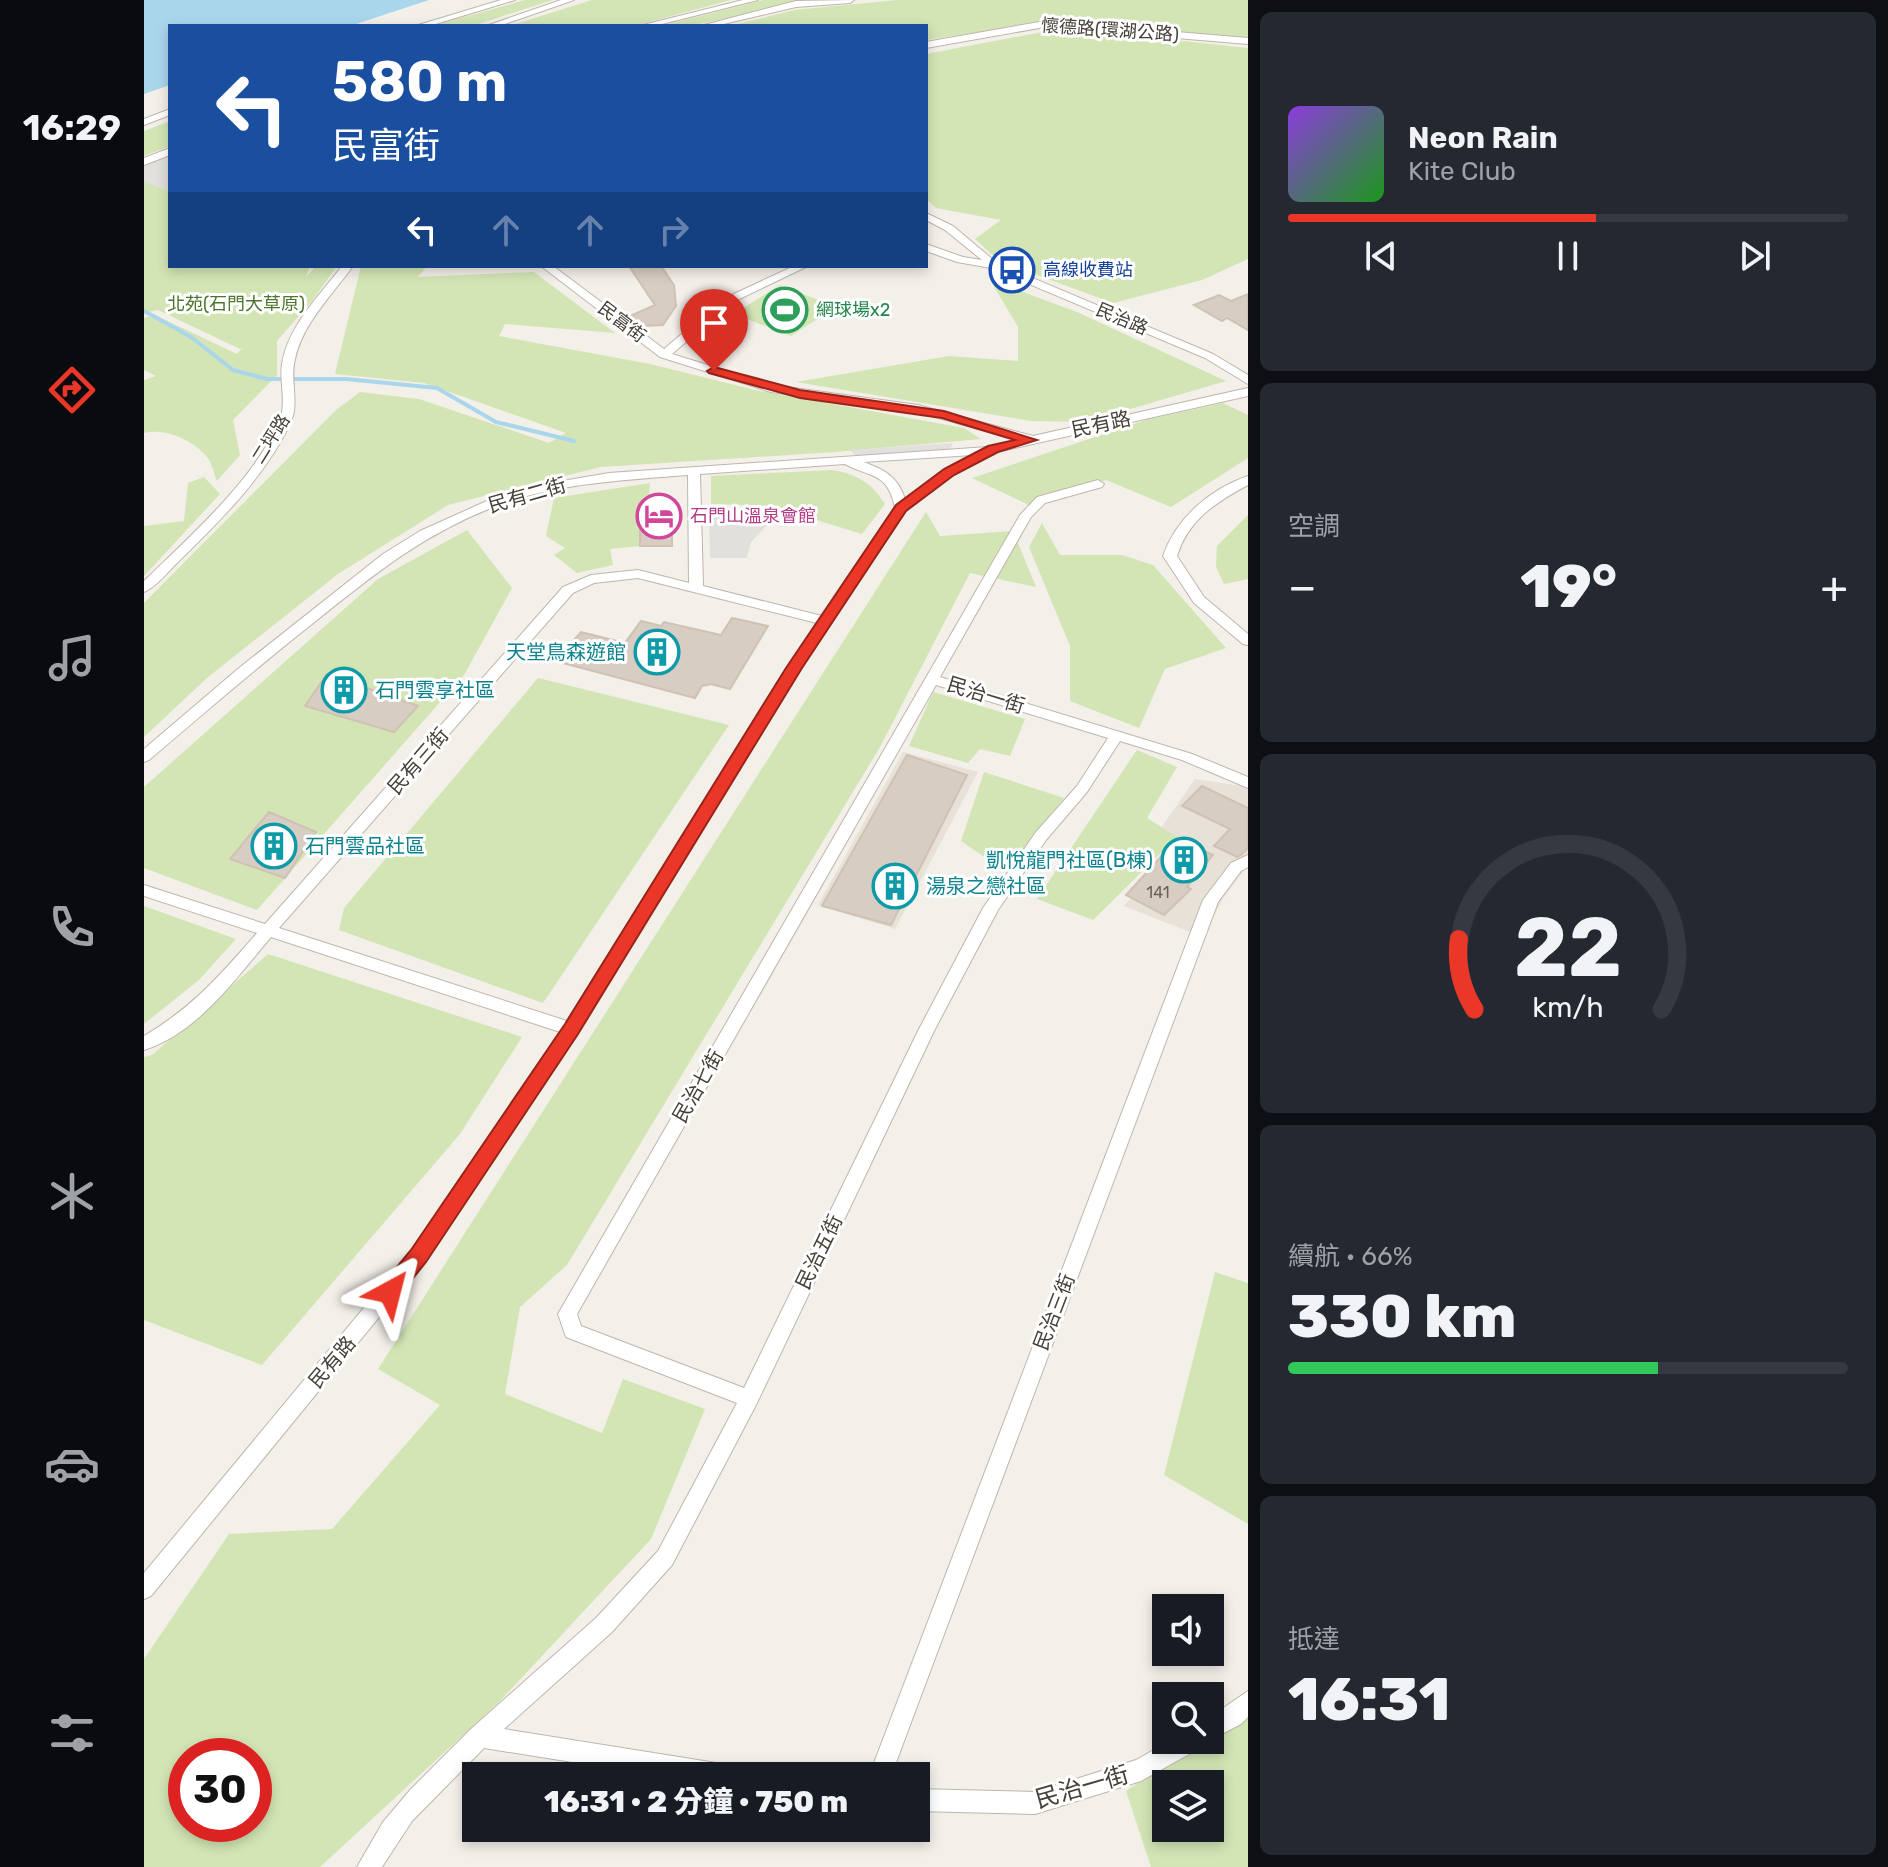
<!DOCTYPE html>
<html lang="zh-TW">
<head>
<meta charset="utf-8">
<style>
  :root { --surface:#171b24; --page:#242831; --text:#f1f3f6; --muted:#9ea1a6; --line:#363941; --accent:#eb3728 }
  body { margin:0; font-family:Rubik,"Noto Sans TC",sans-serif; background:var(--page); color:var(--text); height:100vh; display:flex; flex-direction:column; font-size:30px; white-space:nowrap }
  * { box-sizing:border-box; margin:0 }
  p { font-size:26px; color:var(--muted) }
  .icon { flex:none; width:44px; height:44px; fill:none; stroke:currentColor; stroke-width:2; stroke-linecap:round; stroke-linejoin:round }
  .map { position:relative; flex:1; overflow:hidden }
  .details { display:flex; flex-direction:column; gap:12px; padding:12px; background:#0d0f14; width:640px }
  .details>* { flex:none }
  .guide { position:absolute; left:24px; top:24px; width:760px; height:244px; border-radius:0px; box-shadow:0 4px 12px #0003; background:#1a4fa0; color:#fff; overflow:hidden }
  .fabs { position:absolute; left:1008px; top:1594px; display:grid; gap:16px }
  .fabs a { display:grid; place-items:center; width:72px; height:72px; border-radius:0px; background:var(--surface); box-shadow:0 4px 12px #0003; font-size:40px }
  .speed { position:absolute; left:24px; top:1738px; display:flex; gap:16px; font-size:40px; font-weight:700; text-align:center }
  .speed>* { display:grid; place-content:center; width:104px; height:104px; border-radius:50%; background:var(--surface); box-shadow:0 4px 12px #0003; line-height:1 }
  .speed .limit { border:12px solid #d22; background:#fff; color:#111 }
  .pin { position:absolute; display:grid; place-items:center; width:68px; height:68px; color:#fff; margin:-82px -34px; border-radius:50% 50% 50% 0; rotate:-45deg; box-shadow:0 0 8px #0007 }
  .pin .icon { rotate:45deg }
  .me { position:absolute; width:88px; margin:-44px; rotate:38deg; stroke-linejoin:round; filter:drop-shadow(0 0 6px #0008) }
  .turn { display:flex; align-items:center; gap:28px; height:168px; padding:0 32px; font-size:36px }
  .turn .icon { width:104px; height:104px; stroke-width:2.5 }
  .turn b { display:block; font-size:56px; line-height:68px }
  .lanes { display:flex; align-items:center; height:76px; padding:0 32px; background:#0003; justify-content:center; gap:40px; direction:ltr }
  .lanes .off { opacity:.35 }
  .big { font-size:60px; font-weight:800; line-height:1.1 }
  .details .widget { flex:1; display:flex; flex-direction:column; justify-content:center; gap:12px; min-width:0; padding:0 28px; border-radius:12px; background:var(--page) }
  .details .dial { align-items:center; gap:0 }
  .dial svg { height:208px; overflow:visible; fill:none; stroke:var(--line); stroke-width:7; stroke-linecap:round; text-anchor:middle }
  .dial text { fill:var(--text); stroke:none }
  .song { display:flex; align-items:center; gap:24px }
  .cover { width:96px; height:96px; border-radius:12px; background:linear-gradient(135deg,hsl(270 70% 55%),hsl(120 70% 35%)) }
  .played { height:8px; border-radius:4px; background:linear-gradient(90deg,var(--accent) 55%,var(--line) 55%) }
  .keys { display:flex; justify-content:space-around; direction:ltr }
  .heat { display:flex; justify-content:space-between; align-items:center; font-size:44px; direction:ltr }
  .charge { height:12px; border-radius:6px; background:linear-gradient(90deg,#34c759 66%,var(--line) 0) }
  .trip { position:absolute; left:318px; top:1762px; width:468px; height:80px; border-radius:0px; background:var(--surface); box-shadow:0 4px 12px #0003; font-weight:800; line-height:80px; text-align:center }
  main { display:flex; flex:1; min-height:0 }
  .tab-bar { display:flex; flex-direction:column; width:144px; justify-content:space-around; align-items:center; background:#090b0e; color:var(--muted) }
  .tab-bar .icon { width:56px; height:56px }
  .tab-bar .active { color:var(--accent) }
  .tab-bar b { font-size:36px; color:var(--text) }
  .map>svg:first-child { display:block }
  .residential { fill:#e7e1d7 }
  .green { fill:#d3e5b5; fill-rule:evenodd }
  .parking { fill:#e2e0dd }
  .water { fill:#aad6ec }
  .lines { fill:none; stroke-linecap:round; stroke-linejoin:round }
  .stream { stroke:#aad6ec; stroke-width:4 }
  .building { fill:#d7cdc2; stroke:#cfc2b3; stroke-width:2 }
  .street-casing { stroke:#beb6ac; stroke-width:2 }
  .street { fill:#fff; fill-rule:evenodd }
  .route { fill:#eb3728; stroke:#99241a; stroke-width:2 }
  .labels { text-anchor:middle; stroke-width:6; stroke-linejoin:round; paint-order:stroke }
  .number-label { font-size:16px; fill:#6b635a }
  .far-street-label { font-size:18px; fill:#474038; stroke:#fff }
  .far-transit-label { font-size:18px; fill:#164399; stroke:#fff; text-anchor:start }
  .far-park-label { font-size:18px; fill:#4e752f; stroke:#fff }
  .far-leisure-label { font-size:18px; fill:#27864d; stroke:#fff; text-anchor:start }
  .far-hotel-label { font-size:18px; fill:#b23c85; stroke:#fff; text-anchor:start }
  .street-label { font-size:20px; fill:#474038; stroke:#fff }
  .culture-label { font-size:20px; fill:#0d838f; stroke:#fff; text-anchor:start }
  .near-street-label { font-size:24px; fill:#474038; stroke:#fff }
</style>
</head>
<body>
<main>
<nav class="tab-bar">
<b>16:29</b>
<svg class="icon active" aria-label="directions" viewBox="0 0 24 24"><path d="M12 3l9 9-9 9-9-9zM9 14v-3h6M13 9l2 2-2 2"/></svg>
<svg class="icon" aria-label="music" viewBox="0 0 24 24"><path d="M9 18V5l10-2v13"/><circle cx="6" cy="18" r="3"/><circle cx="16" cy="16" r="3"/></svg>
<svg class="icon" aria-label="phone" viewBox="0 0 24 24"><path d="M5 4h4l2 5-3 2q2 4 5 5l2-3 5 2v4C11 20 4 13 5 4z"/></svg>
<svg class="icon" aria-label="climate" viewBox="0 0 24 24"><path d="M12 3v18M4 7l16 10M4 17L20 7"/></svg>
<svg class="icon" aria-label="car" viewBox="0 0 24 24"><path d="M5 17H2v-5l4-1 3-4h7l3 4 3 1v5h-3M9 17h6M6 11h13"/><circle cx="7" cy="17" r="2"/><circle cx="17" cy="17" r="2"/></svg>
<svg class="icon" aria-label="filters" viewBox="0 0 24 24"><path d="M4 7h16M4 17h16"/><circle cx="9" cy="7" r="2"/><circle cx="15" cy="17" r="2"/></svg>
</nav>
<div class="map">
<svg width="1104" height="1867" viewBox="0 0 1104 1867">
  <rect width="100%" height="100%" fill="#f3efe9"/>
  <path class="residential" d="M759 752 834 772 751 929 674 905Z
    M1051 779 1104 787V865L1080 897 1059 937 980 906 1025 856 1017 828Z"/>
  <path class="green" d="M381 0H409L328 26H287Z
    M448 0H587L490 26H365Z
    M619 0H666L545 26H517Z
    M754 0H1104V39L912 21 782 40V26H586L650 10Z
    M919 28 1104 48V259L1058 280 969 303 855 261 831 239 857 220 792 208 782 199V54Z
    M26 121V146L0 156V131Z
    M26 157V266H166L162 277 172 266H193L168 301 133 341V375L89 420 96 455 73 481C70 474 68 463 63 457 49 440 22 428 0 433V380L12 376 0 370V318L11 315 93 354 99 347 96 349 14 310 0 313V168Z
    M217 266H283L274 277 390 272 471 333 361 324 355 336 506 364 611 390 820 428 837 439 691 452 457 467 304 505 194 574 63 678 0 737V603L192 410 216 392 275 399 405 443 422 433 280 383 191 374Z
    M846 280 933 312 1082 381 942 422 887 421 652 382 805 356 874 361V327Z
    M636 285 692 307 647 336 590 314Z
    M1079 403 1104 415V458L1027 507 962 480 887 506 828 478 1005 419Z
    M688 470C713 474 728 483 741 504L718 534 627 506 567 504V476Z
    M60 477 76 494 0 576V526L40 521 44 483Z
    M506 483 502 530 496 531V546L466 549 469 565 433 573 410 555 421 548 402 536 410 498Z
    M782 512 796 536 869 531 892 587 826 573 736 747 423 1265 376 1307 361 1394 458 1433 479 1379 561 1409 507 1539 356 1701 176 1867H0V1659L85 1534 188 1529 296 1405 234 1369ZM42 1756H110V1824H42Z
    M1104 515V579L1080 584 1072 567 1073 546Z
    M898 523 916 555H978L1009 565 1082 648 1021 669 995 728 926 701V646L885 547Z
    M323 530 368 588 320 675 113 910 0 868V787L234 579Z
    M394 678 585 725 399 1003 195 930 200 908Z
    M789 692 881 719 866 756 836 749 824 763 765 746Z
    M993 750 1033 767 1003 818 1033 837 949 920 893 899Z
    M840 772 920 798 861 871 817 841Z
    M0 906 92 939 55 980 0 1024Z
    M124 954 378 1037 316 1134 118 1365 0 1320V1057L8 1055Z
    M1071 1272 1104 1283V1524L1020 1475Z
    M1104 1710V1867H1007L982 1791 1058 1740H1066ZM1022 1784H1066V1828H1022Z"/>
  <path class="parking" d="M26 154V192L0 182V165Z
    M809 443 805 452 713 457 706 450Z
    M565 507 622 508 623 525 607 542 603 558H566Z"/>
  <path class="water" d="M0 0H285L206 26H26V85L0 94Z"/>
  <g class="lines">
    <path class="stream" d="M0 311 47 337 89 370 123 379H202L293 388 352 422 430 441"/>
  </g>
  <path class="building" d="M485 266H517L530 285 532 306 519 325 497 326 484 317 511 305Z
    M1104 294V330L1083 318 1078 321 1050 305 1075 295 1087 301Z
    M503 501H528V546H496V530H502Z
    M588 618 624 626 586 689 567 684 558 686 551 698 411 661 437 632 481 643 497 621 517 626 520 622 577 635Z
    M183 674 274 706 250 732 161 706Z
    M763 755 823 775 747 925 678 906Z
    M1058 786 1104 808V848L1097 855 1093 857 1070 846 1086 829 1038 806Z
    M125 812 172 832 141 878 86 859Z
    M1033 839 1069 855 1043 887 1047 889 1020 915 982 895Z"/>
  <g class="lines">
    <g class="street-casing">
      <path id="street" d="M357 0H371L285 26H271Z
        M417 0H430L355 26H342Z
        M599 0H614L510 26H495Z
        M710 0 706 3 652 7 571 26H556L652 1Z
        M901 21 1104 38V44L901 27 782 48V42Z
        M26 109V115L0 125V119Z
        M26 148V155L0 165V158Z
        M782 213 809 226 853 263 1069 354 1104 375V384L1061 358 847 268 813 262 782 251V244L819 257 838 260 801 230 782 220Z
        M198 266H209C188 295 159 323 151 359 145 382 157 404 145 426 119 479 74 523 32 564 23 573 12 587 0 592V581C46 536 107 483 134 424 144 404 135 384 138 364 144 326 176 295 198 266Z
        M397 266H409L520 349 579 299 650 266H664L587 303 528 354 628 385 774 405 889 436 1104 388V396L853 452 809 475 762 511 657 668 433 1033 281 1261 7 1596 0 1599V1573L267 1251 416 1032 127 937C92 978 54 1033 0 1050V1036C49 1007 76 975 113 933L0 896V885L121 924 419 587 447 575 494 570 545 583 544 475C480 480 413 483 352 506 280 534 233 572 173 620 116 665 61 712 5 760L0 762V749L95 668 239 554 276 531 345 500 401 484 465 473 844 447 874 440 773 412 627 392 516 357ZM829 455 801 469 761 499C754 477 740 469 719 462ZM701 464C727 478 744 472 751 508L678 616 559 586 556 474ZM494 578 673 623 423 1021 135 928 429 593 450 583Z
        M1104 476V485C1072 502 1044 520 1033 556L1060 597 1104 634V645L1099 644 1050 603 1019 556C1032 518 1066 489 1104 476Z
        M954 480 960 484 958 487 901 503 887 517 796 677 1048 754 1104 777V788L1038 760 976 741 943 792 902 840 854 910 791 1029 612 1405 528 1565 468 1632 360 1729 585 1765 593 1768 596 1776H516L340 1748 268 1821 238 1867H213L239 1822 267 1789 328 1728 452 1618 514 1551 593 1403 422 1337 414 1314 876 515 893 497ZM792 685 964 738 933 786 892 832 839 908 775 1029 600 1388 437 1326 433 1314Z
        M1104 855V867L1097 871 1074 902 747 1776H725L1059 900 1087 863Z
        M1104 1691V1717L1097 1724 1066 1740V1717Z
        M1027 1740H1059L1056 1748 997 1781 891 1814 772 1811V1789L891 1792 992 1760Z"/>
    </g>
    <use href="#street" class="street"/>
  </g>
  <path class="route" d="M570 367 656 390 800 411 893 440 854 452 810 475 762 511 658 668 434 1034 282 1262 253 1298 246 1300 238 1298 235 1292 238 1285 267 1250 421 1024 642 668 752 505 800 469 844 446 871 440 798 418 656 398 565 373 563 371Z"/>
  <defs>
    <g id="bus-ring" transform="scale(2.3)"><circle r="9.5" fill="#fff" stroke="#1a4fb4" stroke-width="1.5"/><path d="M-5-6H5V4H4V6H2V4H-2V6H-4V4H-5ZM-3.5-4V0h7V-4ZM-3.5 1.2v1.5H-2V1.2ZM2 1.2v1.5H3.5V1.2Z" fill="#1a4fb4"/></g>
    <g id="stadium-ring" transform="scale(2.3)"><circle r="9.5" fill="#fff" stroke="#2e9e5b" stroke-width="1.5"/><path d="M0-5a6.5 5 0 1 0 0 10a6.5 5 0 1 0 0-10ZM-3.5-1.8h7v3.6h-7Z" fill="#2e9e5b"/></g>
    <g id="hotel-ring" transform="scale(2.3)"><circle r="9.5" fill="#fff" stroke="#d1479c" stroke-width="1.5"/><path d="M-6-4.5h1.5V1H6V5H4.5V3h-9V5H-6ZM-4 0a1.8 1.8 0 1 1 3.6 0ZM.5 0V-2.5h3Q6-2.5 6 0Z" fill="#d1479c"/></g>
    <g id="building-ring" transform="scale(2.3)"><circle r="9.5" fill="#fff" stroke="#0f9aa8" stroke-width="1.5"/><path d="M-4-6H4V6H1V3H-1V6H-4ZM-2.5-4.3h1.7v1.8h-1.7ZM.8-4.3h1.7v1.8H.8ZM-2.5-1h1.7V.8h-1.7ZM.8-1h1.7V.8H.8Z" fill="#0f9aa8"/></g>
  </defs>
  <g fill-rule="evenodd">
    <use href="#bus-ring" x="868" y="270"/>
    <use href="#stadium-ring" x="641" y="310"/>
    <use href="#hotel-ring" x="515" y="516"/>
    <use href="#building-ring" x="513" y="652"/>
    <use href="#building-ring" x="200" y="690"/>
    <use href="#building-ring" x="130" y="846"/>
    <use href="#building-ring" x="1040" y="860"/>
    <use href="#building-ring" x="751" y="886"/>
  </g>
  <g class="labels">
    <g class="number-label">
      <text x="1014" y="898">141</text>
    </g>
    <g class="far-street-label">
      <text transform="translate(966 30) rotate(4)" y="6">懷德路(環湖公路)</text>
      <text transform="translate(978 319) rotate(23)" y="6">民治路</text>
      <text transform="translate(478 322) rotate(37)" y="6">民富街</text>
      <text transform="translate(127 439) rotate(-58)" y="6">二坪路</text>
    </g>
    <g class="far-transit-label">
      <text x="899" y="276">高線收費站</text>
    </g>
    <g class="far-park-label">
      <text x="92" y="310">北苑(石門大草原)</text>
    </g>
    <g class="far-leisure-label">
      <text x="672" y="316">網球場x2</text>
    </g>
    <g class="far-hotel-label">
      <text x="546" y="522">石門山溫泉會館</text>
    </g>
    <g class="street-label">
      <text transform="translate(957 424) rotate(-12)" y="7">民有路</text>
      <text transform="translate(383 495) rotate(-16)" y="7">民有二街</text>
      <text transform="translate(842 695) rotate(17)" y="7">民治一街</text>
      <text transform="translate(274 761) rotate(-49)" y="7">民有三街</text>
      <text transform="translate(554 1086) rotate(-60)" y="7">民治七街</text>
      <text transform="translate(675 1252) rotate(-64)" y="7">民治五街</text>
      <text transform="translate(910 1312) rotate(-69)" y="7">民治三街</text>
      <text transform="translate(188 1362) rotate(-50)" y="7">民有路</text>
    </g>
    <g class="culture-label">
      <text x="482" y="659" text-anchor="end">天堂鳥森遊館</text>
      <text x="231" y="697">石門雲享社區</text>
      <text x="161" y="853">石門雲品社區</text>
      <text x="1009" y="867" text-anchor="end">凱悅龍門社區(B棟)</text>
      <text x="782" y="893">湯泉之戀社區</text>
    </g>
    <g class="near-street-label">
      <text transform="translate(938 1787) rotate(-16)" y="8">民治一街</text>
    </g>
  </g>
</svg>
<div class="fabs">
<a><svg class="icon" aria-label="sound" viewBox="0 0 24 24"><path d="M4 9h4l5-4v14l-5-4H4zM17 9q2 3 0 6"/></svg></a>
<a><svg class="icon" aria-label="search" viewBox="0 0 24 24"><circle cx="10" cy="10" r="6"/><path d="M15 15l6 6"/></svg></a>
<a><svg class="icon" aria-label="layers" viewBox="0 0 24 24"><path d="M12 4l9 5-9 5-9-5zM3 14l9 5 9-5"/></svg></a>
</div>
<div class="speed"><div class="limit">30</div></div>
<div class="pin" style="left:570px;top:371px;background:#d93025"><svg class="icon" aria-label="arrive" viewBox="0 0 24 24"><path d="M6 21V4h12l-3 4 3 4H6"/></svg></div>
<svg class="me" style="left:246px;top:1292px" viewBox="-20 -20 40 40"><path d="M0-17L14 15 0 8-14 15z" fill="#eb3728" stroke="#fff" stroke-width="4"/></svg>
<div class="trip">16:31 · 2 分鐘 · 750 m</div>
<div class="guide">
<div class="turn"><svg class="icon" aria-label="left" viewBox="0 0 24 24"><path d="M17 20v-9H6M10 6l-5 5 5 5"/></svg><div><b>580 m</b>民富街</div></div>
<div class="lanes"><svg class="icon" aria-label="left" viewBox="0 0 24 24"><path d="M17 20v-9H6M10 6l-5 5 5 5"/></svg><svg class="icon off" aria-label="ahead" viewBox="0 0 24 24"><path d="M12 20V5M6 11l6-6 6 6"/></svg><svg class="icon off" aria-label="ahead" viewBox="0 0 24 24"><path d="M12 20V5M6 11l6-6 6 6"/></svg><svg class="icon off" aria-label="right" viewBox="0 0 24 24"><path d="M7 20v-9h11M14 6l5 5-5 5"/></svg></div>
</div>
</div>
<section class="details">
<div class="widget">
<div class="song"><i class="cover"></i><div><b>Neon Rain</b><p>Kite Club</p></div></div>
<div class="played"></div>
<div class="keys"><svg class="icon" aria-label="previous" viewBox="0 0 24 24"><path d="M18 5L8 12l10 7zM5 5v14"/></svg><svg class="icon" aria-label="pause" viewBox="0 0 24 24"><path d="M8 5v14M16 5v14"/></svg><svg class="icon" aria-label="next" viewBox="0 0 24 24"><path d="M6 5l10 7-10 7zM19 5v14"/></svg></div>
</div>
<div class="widget"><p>空調</p>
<div class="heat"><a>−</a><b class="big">19°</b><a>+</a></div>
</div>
<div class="widget dial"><svg viewBox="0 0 100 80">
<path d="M14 69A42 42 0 1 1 86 69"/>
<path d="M14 69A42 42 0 0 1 8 42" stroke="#eb3728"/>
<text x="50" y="56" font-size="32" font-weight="700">22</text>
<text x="50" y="72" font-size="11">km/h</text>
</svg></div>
<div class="widget"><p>續航 · 66%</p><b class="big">330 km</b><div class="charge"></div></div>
<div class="widget"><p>抵達</p><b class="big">16:31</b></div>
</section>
</main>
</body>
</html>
